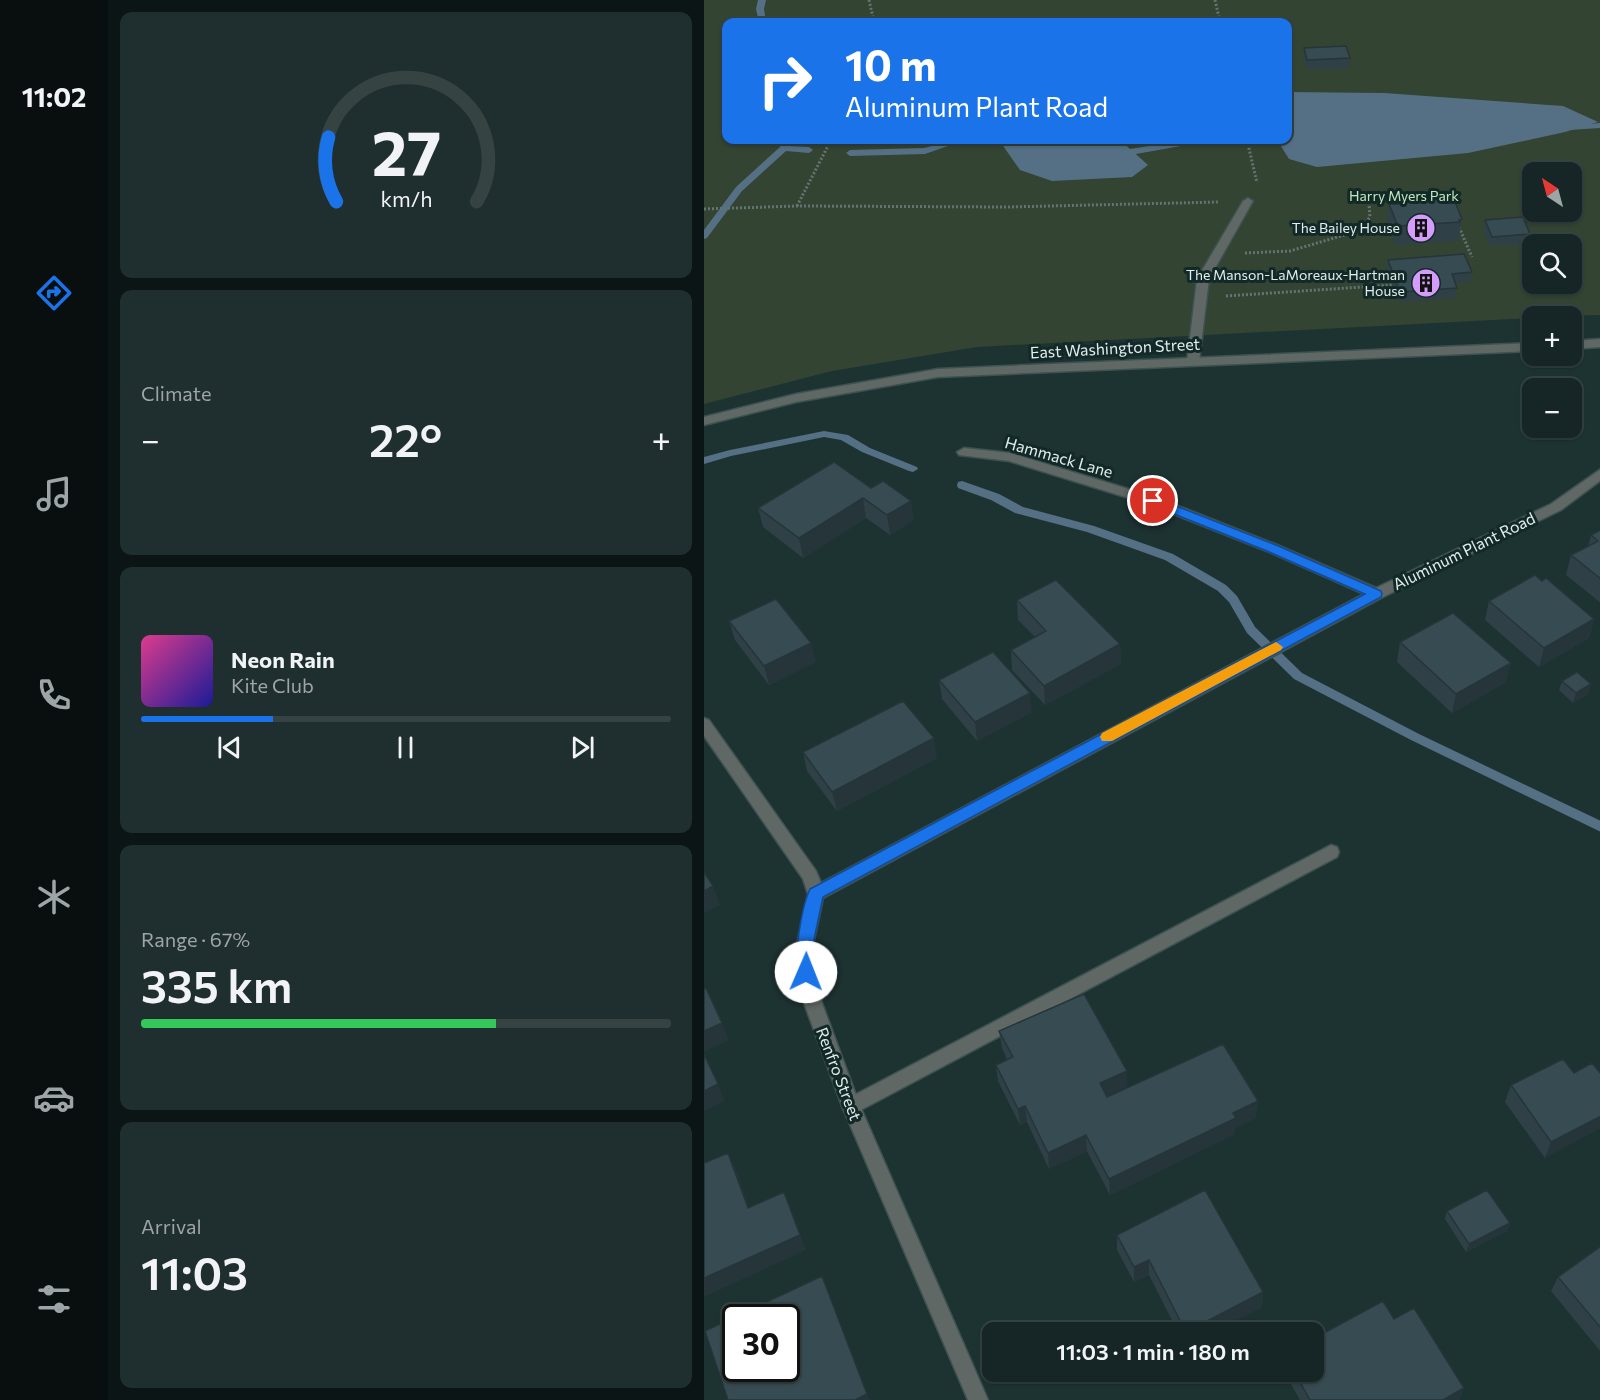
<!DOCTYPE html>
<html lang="en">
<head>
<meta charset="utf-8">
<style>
  :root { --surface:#162626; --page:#1f2e2e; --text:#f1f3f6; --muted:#9ea5a7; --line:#354343; --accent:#1a73e8 }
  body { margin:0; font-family:Commissioner,sans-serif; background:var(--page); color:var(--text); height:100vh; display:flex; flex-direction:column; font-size:22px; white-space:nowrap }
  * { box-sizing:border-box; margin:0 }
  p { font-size:20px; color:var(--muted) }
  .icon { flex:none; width:33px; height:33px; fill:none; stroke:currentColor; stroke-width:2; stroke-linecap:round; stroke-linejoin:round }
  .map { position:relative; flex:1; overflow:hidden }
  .panel { display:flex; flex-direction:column; gap:12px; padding:12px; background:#0c1515; width:596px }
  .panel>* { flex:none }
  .guide { position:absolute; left:18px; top:18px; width:570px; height:126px; border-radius:12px; box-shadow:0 2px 4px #0004,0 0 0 2px var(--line); background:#1a73e8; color:#fff; overflow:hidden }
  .needle { width:39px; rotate:324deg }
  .buttons { position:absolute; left:818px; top:162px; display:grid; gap:12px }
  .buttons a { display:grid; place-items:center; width:60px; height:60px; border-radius:12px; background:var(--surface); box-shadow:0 2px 4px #0004,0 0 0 2px var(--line); font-size:30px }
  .speed { position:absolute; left:18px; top:1304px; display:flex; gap:12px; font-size:30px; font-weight:700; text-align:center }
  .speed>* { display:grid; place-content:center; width:78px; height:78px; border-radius:50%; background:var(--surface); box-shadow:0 2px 4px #0004,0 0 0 2px var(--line); line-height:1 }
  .speed .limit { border:3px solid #111; border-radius:9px; background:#fff; color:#111 }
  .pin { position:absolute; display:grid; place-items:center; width:51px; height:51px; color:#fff; margin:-26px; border:3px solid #fff; border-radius:50%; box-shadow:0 2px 6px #0007 }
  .me { position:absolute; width:66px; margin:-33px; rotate:1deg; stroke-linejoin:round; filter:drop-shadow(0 0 4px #0008) }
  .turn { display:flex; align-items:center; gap:21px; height:126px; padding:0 24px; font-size:27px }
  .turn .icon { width:78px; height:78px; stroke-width:2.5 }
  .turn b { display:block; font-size:42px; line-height:51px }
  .big { font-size:45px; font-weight:600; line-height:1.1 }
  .panel .tile { flex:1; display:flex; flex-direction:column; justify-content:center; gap:9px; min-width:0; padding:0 21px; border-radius:12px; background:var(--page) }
  .panel .dial { align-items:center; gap:0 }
  .dial svg { height:156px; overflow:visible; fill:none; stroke:var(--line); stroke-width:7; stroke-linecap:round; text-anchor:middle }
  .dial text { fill:var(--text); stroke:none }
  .song { display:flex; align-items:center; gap:18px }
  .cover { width:72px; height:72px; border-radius:9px; background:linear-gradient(135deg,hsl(330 70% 55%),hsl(240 70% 35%)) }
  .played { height:6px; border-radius:3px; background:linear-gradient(90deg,var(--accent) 25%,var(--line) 25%) }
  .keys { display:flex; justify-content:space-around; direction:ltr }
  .heat { display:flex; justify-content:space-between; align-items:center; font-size:33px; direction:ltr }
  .charge { height:9px; border-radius:4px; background:linear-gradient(90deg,#34c759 67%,var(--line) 0) }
  .trip { position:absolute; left:278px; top:1322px; width:342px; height:60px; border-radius:12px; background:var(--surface); box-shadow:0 2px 4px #0004,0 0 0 2px var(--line); font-weight:600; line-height:60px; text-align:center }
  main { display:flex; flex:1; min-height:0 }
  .tabs { display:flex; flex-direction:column; width:108px; justify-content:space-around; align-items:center; background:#090f0f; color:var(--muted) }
  .tabs .icon { width:42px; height:42px }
  .tabs .active { color:var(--accent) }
  .tabs b { font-size:27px; color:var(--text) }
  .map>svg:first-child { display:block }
  .green { fill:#334432; fill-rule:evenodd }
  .water { fill:#557084 }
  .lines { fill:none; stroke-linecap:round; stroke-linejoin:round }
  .stream { fill:#557084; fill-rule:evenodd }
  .lane-casing { stroke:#3c5150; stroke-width:3 }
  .street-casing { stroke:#3c5150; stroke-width:3 }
  .path { stroke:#627574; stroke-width:3; stroke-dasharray:2 2; stroke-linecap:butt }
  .lane { fill:#5f6864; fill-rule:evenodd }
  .street { fill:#5f6864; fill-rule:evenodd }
  .wall { fill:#2f4147 }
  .shaded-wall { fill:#263539 }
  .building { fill:#374c52; stroke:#263539; stroke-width:1.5; fill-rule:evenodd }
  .route { fill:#1a73e8; stroke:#114b97; stroke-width:1.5 }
  .slow { fill:#f59e0b }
  .labels { text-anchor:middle; stroke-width:6; stroke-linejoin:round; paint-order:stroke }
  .far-park-label { font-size:14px; fill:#bee8bd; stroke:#132928 }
  .far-poi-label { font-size:14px; fill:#e1eeed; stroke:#132928; text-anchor:end }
  .street-label { font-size:16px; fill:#e1eeed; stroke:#132928 }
</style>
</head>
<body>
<main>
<nav class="tabs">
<b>11:02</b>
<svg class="icon active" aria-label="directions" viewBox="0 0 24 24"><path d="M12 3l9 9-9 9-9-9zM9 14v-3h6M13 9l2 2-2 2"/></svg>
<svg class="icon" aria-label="music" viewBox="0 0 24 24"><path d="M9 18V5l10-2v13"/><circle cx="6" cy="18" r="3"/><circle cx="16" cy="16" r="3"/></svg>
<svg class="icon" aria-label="phone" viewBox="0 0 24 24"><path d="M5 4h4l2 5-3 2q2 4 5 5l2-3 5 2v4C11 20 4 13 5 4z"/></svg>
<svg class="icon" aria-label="climate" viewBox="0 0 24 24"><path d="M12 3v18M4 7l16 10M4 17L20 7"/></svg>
<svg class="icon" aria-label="car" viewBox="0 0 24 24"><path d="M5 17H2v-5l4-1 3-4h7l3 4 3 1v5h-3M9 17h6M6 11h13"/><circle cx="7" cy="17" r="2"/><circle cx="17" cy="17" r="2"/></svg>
<svg class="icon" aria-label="filters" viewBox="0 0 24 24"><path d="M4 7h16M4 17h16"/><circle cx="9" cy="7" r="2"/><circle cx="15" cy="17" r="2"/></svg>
</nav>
<section class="panel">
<div class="tile dial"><svg viewBox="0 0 100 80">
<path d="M14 69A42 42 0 1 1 86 69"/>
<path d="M14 69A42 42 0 0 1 10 36" stroke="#1a73e8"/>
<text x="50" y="56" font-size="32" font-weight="700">27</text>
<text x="50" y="72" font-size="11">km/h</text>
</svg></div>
<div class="tile"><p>Climate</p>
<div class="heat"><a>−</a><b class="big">22°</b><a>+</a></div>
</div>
<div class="tile">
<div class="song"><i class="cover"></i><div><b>Neon Rain</b><p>Kite Club</p></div></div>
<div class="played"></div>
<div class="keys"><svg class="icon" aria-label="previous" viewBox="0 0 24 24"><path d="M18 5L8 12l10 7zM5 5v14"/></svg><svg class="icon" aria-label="pause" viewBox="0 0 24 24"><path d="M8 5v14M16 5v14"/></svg><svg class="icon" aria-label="next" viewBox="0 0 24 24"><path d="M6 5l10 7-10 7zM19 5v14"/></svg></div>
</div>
<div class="tile"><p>Range · 67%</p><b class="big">335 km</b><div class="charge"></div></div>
<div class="tile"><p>Arrival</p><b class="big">11:03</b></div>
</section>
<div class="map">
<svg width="897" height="1400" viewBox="0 0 897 1400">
  <rect width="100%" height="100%" fill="#1d3332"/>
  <path class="green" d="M0 0H896V315L828 316V318L273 347 128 371 0 404ZM22 22H584V140H22ZM828 172H867V212H828ZM828 244H867V284H828Z"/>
  <path class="water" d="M584 92 680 93 859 106 894 122 861 132 764 153 613 167 585 159 573 140H584Z
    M295 140H416L444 165 428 177 348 181 316 170Z"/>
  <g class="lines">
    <path class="stream" d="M54 0H62L60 9 62 22H55L52 9Z
      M897 123V128L865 130 861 128 865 126Z
      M79 140H87L85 146 105 147 109 150 105 153 82 151 38 191 3 238 0 239V230L32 187 76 147Z
      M250 140H261L221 154 146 156 142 153 146 150 220 148Z
      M483 140H498L494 143 426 155 412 151 416 148 426 149Z
      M120 431 144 435 166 448 213 467 214 469 209 472 205 471 158 452 137 440 120 437 27 456 0 464V457L26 450Z
      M258 481 295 494 319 507 390 526 469 554 522 585 533 596 551 627 598 673 715 734 897 821V832L707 740 590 679 543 633 525 602 514 591 461 560 383 532 311 513 287 500 254 488 253 485 254 482Z"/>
    <g class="lane-casing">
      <path id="lane" d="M544 198 549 201 505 279 495 362 493 365H485L483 362 493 279 539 201Z
        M627 845 633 847 635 852 633 857 153 1112 147 1114 141 1112 138 1106 141 1100Z"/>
    </g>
    <g class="street-casing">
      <path id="street" d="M897 339V347L867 349V341Z
        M828 343V351L234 377 92 402 0 425V417L92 394 234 369Z
        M260 448 306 453 454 498 573 545 672 588 847 504 897 469V480L857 510 677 598 119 898 109 944 111 971 118 1003 156 1106 284 1400H264L138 1106 100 1003 93 971V944L104 894 99 879 0 736V718L5 720 112 871 117 883 660 594 563 551 444 504 305 461 255 455 253 452Z"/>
    </g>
    <path class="path" d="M165 0 170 22
      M511 0 516 22
      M543 140 553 183
      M93 206 127 140
      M0 209 93 206 304 207 515 202
      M755 227 768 257
      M654 232 666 217 665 205
      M541 253 586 251 647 233 685 228
      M522 296 689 285"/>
    <use href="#lane" class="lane"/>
    <use href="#street" class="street"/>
  </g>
  <path class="wall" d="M600 48 646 58 645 68 603 70 599 57Z
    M693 194 748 202 758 219 755 238 753 239V241L691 245 683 223 685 204H692Z
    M781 220 826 234 824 244 786 246 779 230Z
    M684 260 768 272 766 282 752 283 753 288 752 298 695 302 683 270Z
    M130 462 210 520 186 535 162 518 99 558 59 527 54 508Z
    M897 530V603L862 575 867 555 884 547 887 535Z
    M313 600 416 644 417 664 341 705 308 670 307 650 331 637 314 620Z
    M785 601 890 619 885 638 835 667 781 620Z
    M25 621 112 662 65 685 31 640Z
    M696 642 802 682 748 713 693 662Z
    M235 680 328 712 273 741 238 699Z
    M858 681 887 684 884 694 869 703 855 690Z
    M99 752 233 758 133 811 103 771Z
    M295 1031 423 1071V1088L552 1118 531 1128V1134L406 1195 383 1151 345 1169 323 1122 316 1125 294 1081 292 1065 303 1060 298 1048Z
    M888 1063 841 1158 801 1102 807 1085 870 1073Z
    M743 1211 806 1223 803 1231 762 1252 741 1219Z
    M413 1235 559 1292 558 1307 509 1332H474L445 1275 430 1282 413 1250Z
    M897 1246V1352L847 1291 854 1277Z
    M690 1319 760 1388 755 1400H596L584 1379 585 1371H609Z"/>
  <path class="shaded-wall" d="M159 498 162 518 99 558 95 538Z
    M207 501 210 520 186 535 183 515Z
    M890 619 885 638 835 667 840 648Z
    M107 643 112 662 65 685 60 666Z
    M416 644 417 664 341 705 340 686Z
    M807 663 802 682 748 713 752 694Z
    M887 684 884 694 869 703 872 693Z
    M326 693 328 712 273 741 271 722Z
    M230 738 233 758 133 811 128 792Z
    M9 886 16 905 0 913V891Z
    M18 1023 25 1040 0 1052V1031Z
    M423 1071V1088L397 1100 396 1083Z
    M14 1084 21 1101 0 1111V1091Z
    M554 1101 552 1118 531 1128V1134L406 1195 405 1179Z
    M321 1106 323 1122 316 1125 314 1109Z
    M897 1116V1128L841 1158 847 1142Z
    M382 1135 383 1151 345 1169 344 1153Z
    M24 1153 32 1169 51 1224 44 1208Z
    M80 1192 102 1250 0 1297V1278Z
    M806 1223 803 1231 762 1252 765 1244Z
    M445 1260V1275L430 1282V1267Z
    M118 1276 166 1400H151Z
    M559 1292 558 1307 509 1332H482Z
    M760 1388 755 1400H739Z"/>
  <path class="building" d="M642 46 646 58 603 60 600 48Z
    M743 191 748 202H751L758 219 755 220 756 222 694 226 685 204H697L693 194Z
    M819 217 826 234 788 237 781 220Z
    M760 254 768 272 748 274 753 288 696 292 684 260Z
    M130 462 167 488 179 481 207 501 183 515 159 498 95 538 54 508Z
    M897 530V579L867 555 894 541 887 535Z
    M831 575 838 581 842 578 890 619 840 648 785 601Z
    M352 580 416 644 340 686 307 650 342 631 313 600Z
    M72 599 107 643 60 666 25 621Z
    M749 613 807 663 752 694 696 642Z
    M289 652 326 693 271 722 235 680Z
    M873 672 887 684 872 693 858 681Z
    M199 701 230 738 128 792 99 752Z
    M0 872 9 886 0 891Z
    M2 988 18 1023 0 1031V989Z
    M380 994 423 1071 396 1083 403 1097 519 1044 554 1101 529 1113 532 1118 405 1179 382 1135 344 1153 321 1106 314 1109 292 1065 309 1057 295 1031Z
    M0 1054 14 1084 0 1091Z
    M859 1059 870 1073 888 1063 897 1074V1116L847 1142 807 1085Z
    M24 1153 44 1208 80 1192 96 1235 0 1278V1163Z
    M501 1190 559 1292 482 1332 445 1260 430 1267 413 1235Z
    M783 1190 806 1223 765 1244 743 1211Z
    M897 1246V1328L854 1277Z
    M118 1276 163 1394 151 1400H24L1 1331ZM32 1317H82V1368H32Z
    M679 1301 690 1319 710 1308 760 1388 739 1400H606L590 1371H609V1339Z"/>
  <path class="route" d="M449 497 572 545 677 591 678 594 677 597 119 897 109 944 110 972 107 976 102 978 96 976C88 960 98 906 106 889L661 594 563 551 445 504V498Z"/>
  <path class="slow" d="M572 642 579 647 577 650 408 741H398L396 737 398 733Z"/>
  <defs>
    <g id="building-disc" transform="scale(1.5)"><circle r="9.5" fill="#d59cfb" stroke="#132928"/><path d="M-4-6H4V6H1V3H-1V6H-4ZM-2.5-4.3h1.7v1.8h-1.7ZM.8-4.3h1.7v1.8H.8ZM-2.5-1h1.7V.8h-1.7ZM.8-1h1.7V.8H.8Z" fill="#111"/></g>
  </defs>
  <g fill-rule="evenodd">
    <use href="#building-disc" x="717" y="228"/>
    <use href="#building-disc" x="722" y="283"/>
  </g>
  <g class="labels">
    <g class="far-park-label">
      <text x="700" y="201">Harry Myers Park</text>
    </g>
    <g class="far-poi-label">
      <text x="696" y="233">The Bailey House</text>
      <text x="701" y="280">The Manson-LaMoreaux-Hartman<tspan x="701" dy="16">House</tspan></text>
    </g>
    <g class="street-label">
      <text transform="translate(411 348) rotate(-3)" y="6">East Washington Street</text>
      <text transform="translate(355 457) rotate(16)" y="6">Hammack Lane</text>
      <text transform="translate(760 551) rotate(-26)" y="6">Aluminum Plant Road</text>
      <text transform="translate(135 1074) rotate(69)" y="6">Renfro Street</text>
    </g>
  </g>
</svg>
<div class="buttons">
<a><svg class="needle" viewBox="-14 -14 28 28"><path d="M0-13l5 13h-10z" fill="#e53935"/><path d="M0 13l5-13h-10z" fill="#9ea5a7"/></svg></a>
<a><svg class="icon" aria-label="search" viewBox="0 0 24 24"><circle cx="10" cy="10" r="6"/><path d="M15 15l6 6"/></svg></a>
<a>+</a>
<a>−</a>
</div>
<div class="speed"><div class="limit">30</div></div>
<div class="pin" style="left:449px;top:501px;background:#d93025"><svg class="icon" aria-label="arrive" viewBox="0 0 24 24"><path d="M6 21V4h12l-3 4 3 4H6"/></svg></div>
<svg class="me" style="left:102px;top:972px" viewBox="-20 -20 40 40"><circle r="19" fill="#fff"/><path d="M0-13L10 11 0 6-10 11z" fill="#1a73e8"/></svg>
<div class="trip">11:03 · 1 min · 180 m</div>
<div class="guide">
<div class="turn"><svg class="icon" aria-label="right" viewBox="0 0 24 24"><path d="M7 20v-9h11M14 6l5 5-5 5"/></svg><div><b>10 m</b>Aluminum Plant Road</div></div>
</div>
</div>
</main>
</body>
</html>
